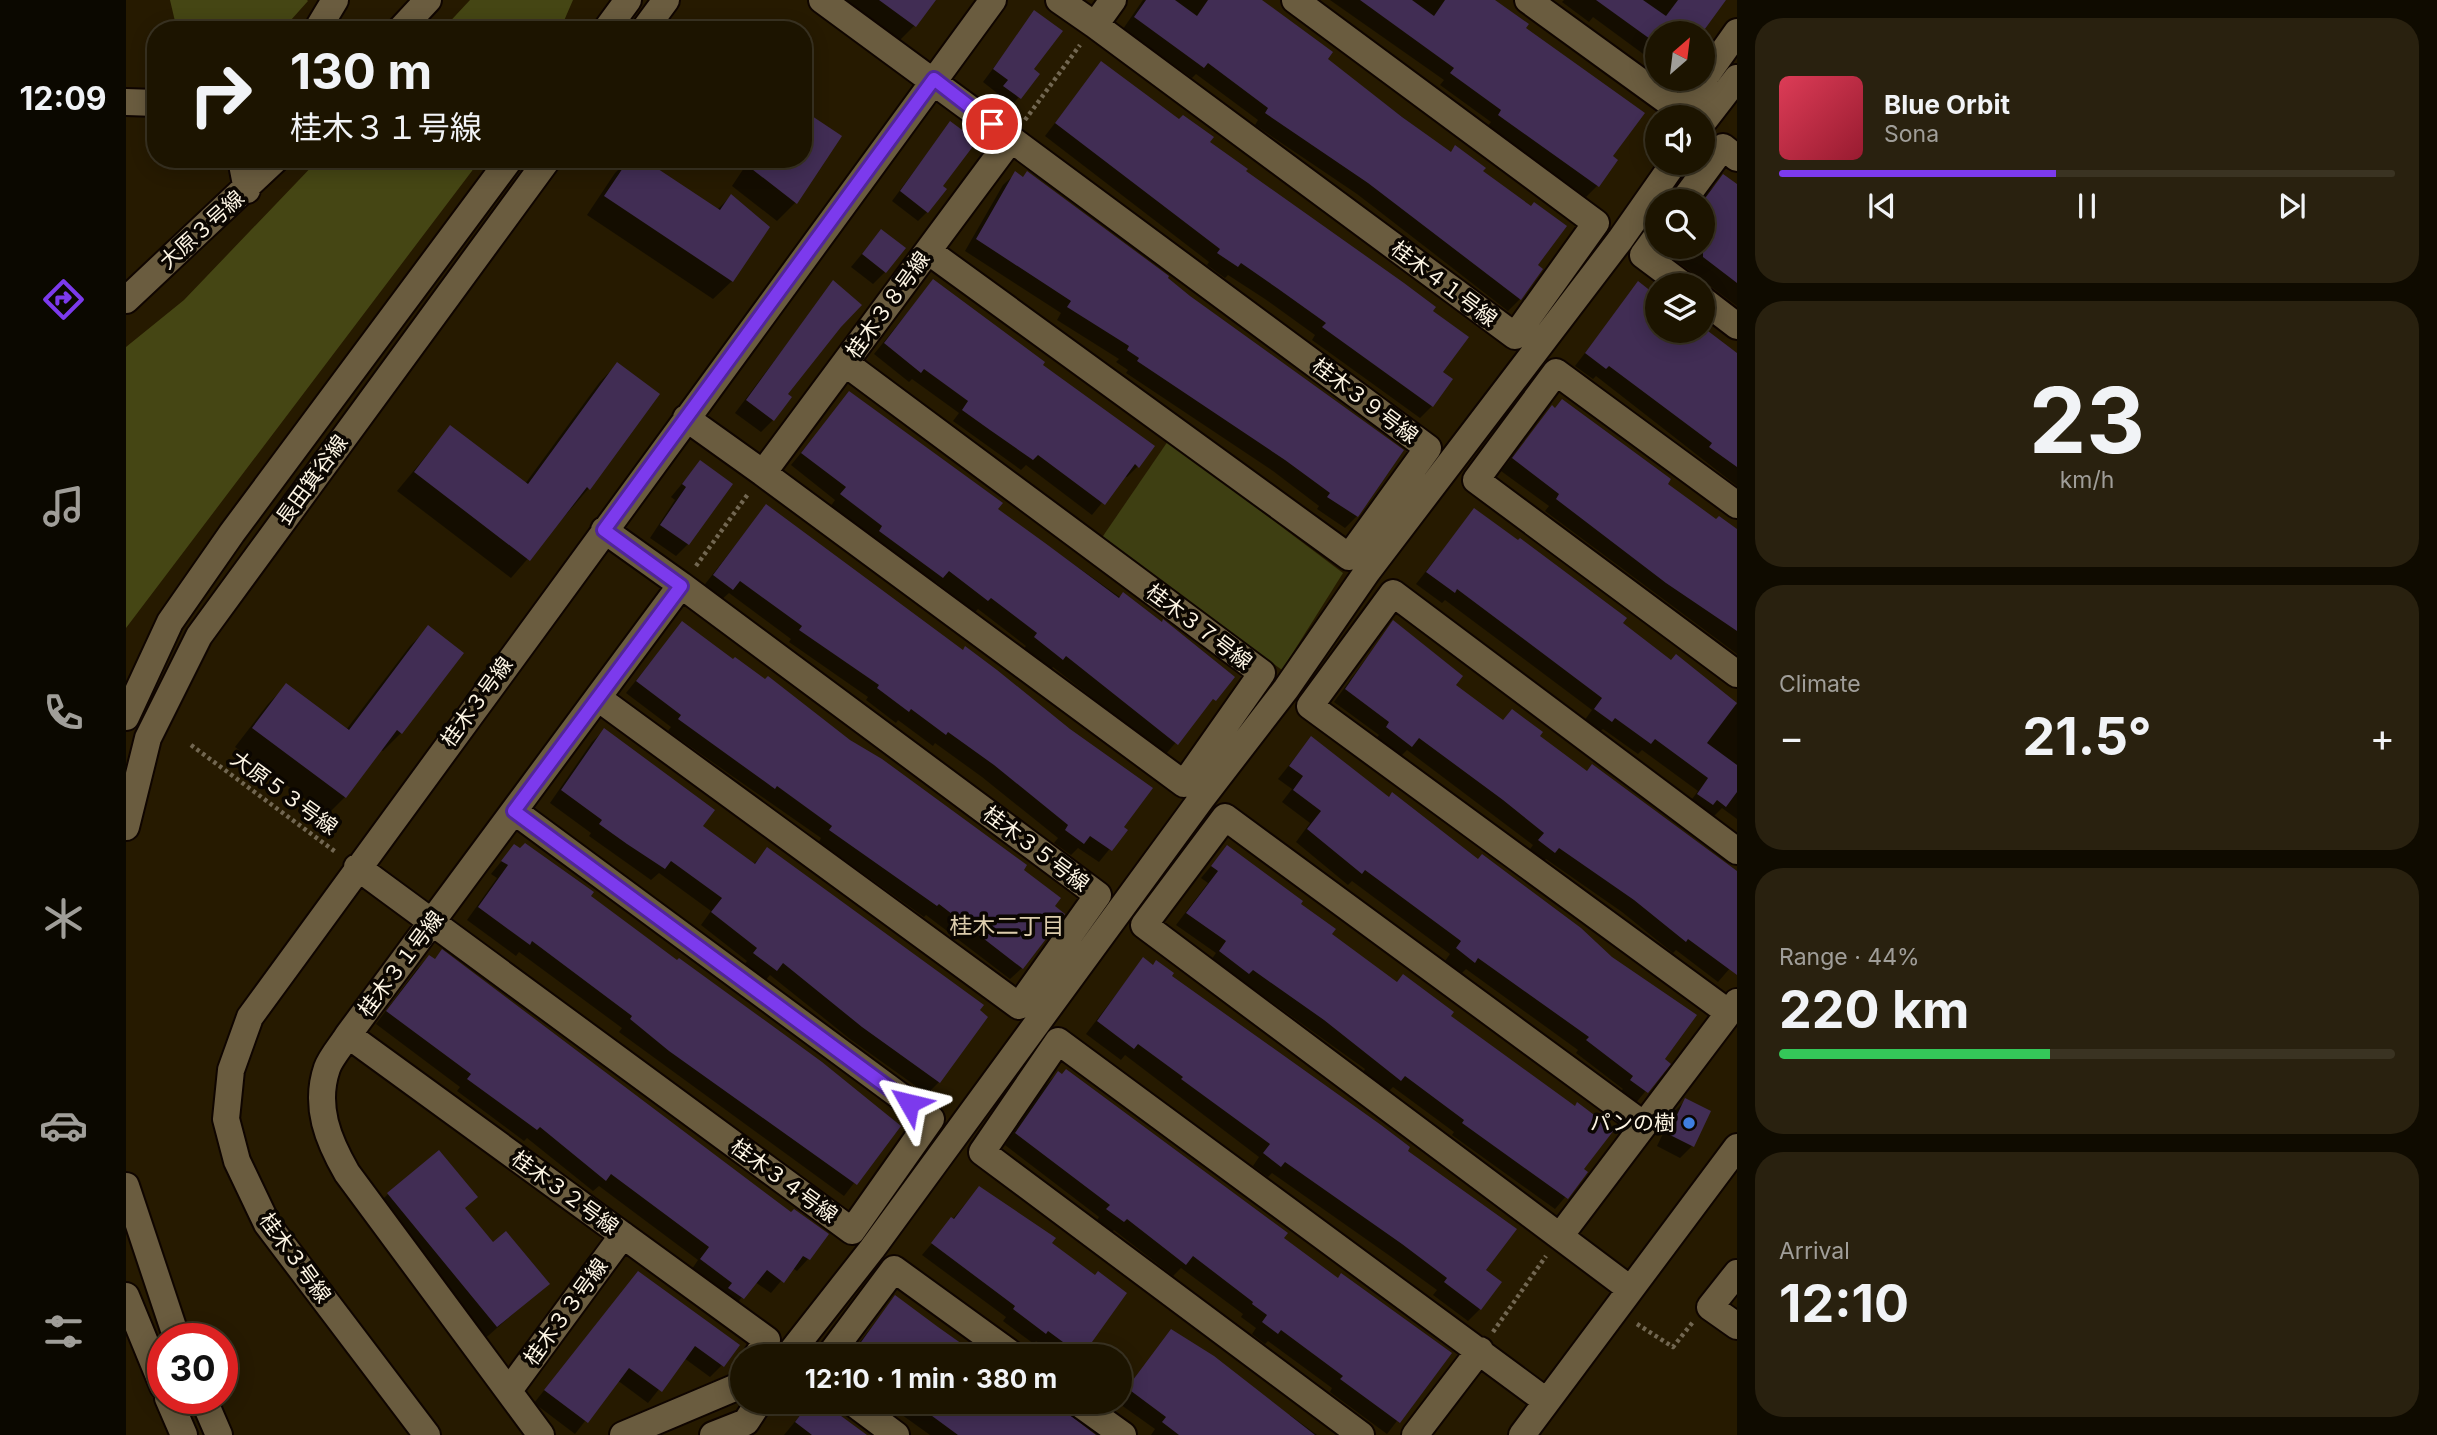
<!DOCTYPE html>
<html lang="en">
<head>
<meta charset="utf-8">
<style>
  :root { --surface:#1c1400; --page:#29210f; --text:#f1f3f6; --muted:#a09e99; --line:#3a3322; --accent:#7c3aed }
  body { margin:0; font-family:Inter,"Noto Sans JP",sans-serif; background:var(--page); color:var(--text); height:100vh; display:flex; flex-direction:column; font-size:26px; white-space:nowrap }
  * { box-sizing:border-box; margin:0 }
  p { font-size:23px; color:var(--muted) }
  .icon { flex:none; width:38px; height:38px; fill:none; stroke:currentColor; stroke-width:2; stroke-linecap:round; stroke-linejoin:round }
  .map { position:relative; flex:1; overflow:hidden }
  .details { display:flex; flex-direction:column; gap:18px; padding:18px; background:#0f0b00; width:700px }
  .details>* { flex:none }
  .top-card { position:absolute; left:21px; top:21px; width:665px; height:147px; border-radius:28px; box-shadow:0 4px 18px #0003,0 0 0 2px var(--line); background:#1c1400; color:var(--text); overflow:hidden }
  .needle { width:46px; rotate:28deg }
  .fabs { position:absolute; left:1519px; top:21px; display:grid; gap:14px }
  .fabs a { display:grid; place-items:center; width:70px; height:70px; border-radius:50%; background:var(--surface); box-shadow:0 4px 18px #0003,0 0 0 2px var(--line); font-size:35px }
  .speed { position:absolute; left:21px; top:1323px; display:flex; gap:14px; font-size:35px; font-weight:700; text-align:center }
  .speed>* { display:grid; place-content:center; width:91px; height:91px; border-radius:50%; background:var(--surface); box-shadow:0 4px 18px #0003,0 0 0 2px var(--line); line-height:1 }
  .speed .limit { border:10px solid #d22; background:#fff; color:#111 }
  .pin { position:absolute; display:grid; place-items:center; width:60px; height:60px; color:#fff; margin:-30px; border:4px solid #fff; border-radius:50%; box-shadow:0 2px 7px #0007 }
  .me { position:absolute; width:77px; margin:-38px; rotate:307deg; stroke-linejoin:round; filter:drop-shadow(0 0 5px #0008) }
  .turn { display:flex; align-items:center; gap:24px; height:147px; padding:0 28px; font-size:32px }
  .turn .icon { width:91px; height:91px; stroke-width:2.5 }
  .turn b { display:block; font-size:49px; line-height:60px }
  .big { font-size:52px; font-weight:700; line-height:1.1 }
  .details .card { flex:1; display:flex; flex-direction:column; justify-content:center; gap:10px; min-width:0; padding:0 24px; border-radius:28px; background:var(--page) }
  .details .dial { align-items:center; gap:0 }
  .dial b { font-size:91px; line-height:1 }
  .song { display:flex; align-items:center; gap:21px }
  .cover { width:84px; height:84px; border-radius:10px; background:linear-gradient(135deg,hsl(350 70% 55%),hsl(350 70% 35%)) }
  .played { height:7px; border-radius:4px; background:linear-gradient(90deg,var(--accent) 45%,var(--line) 45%) }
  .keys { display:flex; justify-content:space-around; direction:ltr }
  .heat { display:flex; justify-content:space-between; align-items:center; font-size:38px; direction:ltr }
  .charge { height:10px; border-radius:5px; background:linear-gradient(90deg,#34c759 44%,var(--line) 0) }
  .trip { position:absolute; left:604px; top:1344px; width:402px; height:70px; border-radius:35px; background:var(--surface); box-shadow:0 4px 18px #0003,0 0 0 2px var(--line); font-weight:700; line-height:70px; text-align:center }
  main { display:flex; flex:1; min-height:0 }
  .menu { display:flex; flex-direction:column; width:126px; justify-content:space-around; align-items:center; background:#0b0800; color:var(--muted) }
  .menu .icon { width:49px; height:49px }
  .menu .selected { color:var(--accent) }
  .menu b { font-size:32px; color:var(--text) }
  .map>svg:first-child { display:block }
  .green { fill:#3e3f12 }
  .forest { fill:#454614 }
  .shadow { fill:#0007 }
  .building { fill:#412d54 }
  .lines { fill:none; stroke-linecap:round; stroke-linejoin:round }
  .minor-casing { stroke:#0f0500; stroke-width:30 }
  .path { stroke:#726751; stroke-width:4.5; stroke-dasharray:3.5 3.5; stroke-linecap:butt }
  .minor { stroke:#6a5c3f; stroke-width:26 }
  .route-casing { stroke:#51269a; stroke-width:18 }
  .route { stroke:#7c3aed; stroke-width:12 }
  .shop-dot { fill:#3f7fe0; stroke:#0b0601; stroke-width:2.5 }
  .labels { text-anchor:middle; stroke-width:7; stroke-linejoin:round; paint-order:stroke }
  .street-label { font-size:21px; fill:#fcf4e3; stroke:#0b0601 }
  .poi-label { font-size:21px; fill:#fcf4e3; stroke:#0b0601; text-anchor:end }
  .neighbourhood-label { font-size:23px; fill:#dcccac; stroke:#0b0601 }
</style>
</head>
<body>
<main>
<nav class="menu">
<b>12:09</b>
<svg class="icon selected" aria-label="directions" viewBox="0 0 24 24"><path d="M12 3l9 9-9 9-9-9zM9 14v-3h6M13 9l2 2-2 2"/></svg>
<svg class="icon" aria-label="music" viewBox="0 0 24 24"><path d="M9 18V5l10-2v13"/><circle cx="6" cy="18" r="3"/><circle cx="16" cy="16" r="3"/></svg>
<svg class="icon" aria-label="phone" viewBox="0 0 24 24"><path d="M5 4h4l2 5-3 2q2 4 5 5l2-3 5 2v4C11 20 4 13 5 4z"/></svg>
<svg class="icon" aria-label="climate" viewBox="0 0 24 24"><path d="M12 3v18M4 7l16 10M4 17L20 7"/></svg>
<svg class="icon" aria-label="car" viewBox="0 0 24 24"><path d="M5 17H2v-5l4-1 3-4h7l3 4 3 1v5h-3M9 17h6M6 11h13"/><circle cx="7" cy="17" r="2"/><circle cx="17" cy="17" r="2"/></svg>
<svg class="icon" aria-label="filters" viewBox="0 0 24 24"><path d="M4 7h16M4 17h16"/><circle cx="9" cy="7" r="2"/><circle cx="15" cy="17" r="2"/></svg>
</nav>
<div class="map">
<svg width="1611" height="1435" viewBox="0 0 1611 1435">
  <rect width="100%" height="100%" fill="#261a00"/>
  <path class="green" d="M1042 441 1217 573 1156 670 975 539Z"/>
  <path class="forest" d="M44 0H181L182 1 156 30H51Z
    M344 0H447L434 30H316Z
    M193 159H355L0 628V347L58 300Z"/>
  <path class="shadow" d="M696 0H807L788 26 764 50Z
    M1017 0H1129L1199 59 1324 153 1355 172 1409 266 1415 270 1394 299 1382 311 1231 194 1129 125 1132 120 1070 74 1066 78 997 29Z
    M1204 0H1367L1398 29 1484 157 1472 185 1460 197 1361 127 1365 122 1314 85 1318 80Z
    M1438 0H1598L1574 33H1531V79H1555L1545 89 1527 75 1531 69 1517 59 1520 56 1467 17 1463 22 1436 2Z
    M909 12 905 70 912 74 882 110 867 99 871 93 857 82Z
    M975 63 1305 311 1315 373 1306 406 1294 418 1186 340 1189 335 1139 299 1102 275 1099 278 1081 265 1083 262 919 136Z
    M824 123 815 186 801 212 792 221 766 201Z
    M503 159 591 210 605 196 642 227 606 281 587 299 461 215 489 173Z
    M624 159H677L669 203 651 221 606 186Z
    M889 174 1276 450 1231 516 1219 528 1191 509 1193 506 1147 471 1000 373 1002 370 990 362 993 359 931 320 935 313 839 251 877 185Z
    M1597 176 1611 186V306L1541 254 1547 247H1577L1575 201Z
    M755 231 759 272 747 284 725 267Z
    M807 281 914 365 1012 466 1001 477 998 476 966 515 900 465 895 470 827 421 833 413 786 379 783 382 748 354Z
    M707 283 714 326 660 395 647 420 635 432 609 413Z
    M1512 284 1531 297V331L1577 329 1611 354V486L1470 376 1467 379 1449 366Z
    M491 364 463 488 385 578 271 491 324 427 399 484 473 383Z
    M723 394 870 509 1106 677 1039 755 927 667 924 670 897 650 900 646 852 609 849 612 810 582 804 589 704 507 709 500 665 465Z
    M1426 408 1590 521 1593 518 1611 531V654L1419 511 1423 506 1375 471Z
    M574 462 562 544 550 556 524 538 549 500 545 497Z
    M640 506 999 830 973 862 952 848 945 855 928 843 932 838 856 777 809 743 807 746 772 720 770 723 740 700 742 697 663 642 665 639 603 593 594 601 576 588Z
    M1348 510 1545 661 1550 656 1611 705V819L1596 808 1587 817 1561 806 1572 791 1516 750 1512 754 1477 729 1473 732 1458 721 1466 710 1319 600 1316 603 1290 584Z
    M1267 622 1328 686 1376 721 1386 711 1411 736 1460 772 1467 766 1611 873V960L1592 982 1550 950 1547 953 1496 912 1420 859 1416 863 1402 852 1407 845 1281 750 1273 758 1249 740 1253 735 1208 702Z
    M556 623 895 871 896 968 884 979 800 915 798 917 693 842 695 838 542 731 545 727 500 693Z
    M302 628 275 733 257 751 254 750 219 797 201 815 109 747 142 704 160 686 220 730 284 646Z
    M478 730 575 826 627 865 641 850 813 1082 801 1094 724 1039 644 975 638 982 617 966 621 961 575 925 585 911 533 873 525 880 463 836 465 833 424 803 466 742Z
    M1185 738 1542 1064 1509 1104 1493 1093 1497 1089 1450 1053 1452 1050 1340 969 1336 973 1319 961 1324 954 1226 881 1222 885 1170 842 1184 823 1156 802 1166 789 1152 779Z
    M388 846 463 896 772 1126 718 1196 493 1032 496 1028 393 952 390 956 341 920 371 878 365 874Z
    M1101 847 1172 904 1203 934 1270 984 1322 1017 1460 1173 1429 1209 1326 1135 1328 1132 1267 1087 1263 1091 1237 1072 1239 1069 1115 980 1111 984 1083 963 1090 953 1050 925 1082 883 1075 878Z
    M316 952 665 1214 701 1234 682 1259 671 1271 666 1268 645 1293 629 1282 605 1310 564 1272 572 1260 473 1186 467 1191 401 1138 398 1141 331 1091 334 1087 250 1024 291 969 303 957 307 961Z
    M1017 959 1280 1151 1357 1270 1354 1309 1342 1321 1307 1295 1311 1290 1264 1256 1146 1173 1142 1177 1127 1166 1133 1157 999 1055 995 1060 960 1034Z
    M932 1073 1211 1279 1323 1353 1261 1434 1204 1392 1206 1388 1142 1341 1139 1344 1126 1334 1130 1328 1115 1317 1117 1314 1055 1268 1047 1276 988 1230 985 1233 970 1222 973 1217 879 1145 920 1085Z
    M1559 1101 1566 1146 1554 1158 1531 1146 1547 1113Z
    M853 1188 969 1277 999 1293 953 1356H930L910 1341 908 1344 877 1321 880 1317 796 1255Z
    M262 1194 338 1209 367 1245 421 1284 346 1350 238 1218Z
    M512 1273 596 1365 584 1377 558 1358 522 1403 491 1380 449 1434 408 1403Z
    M769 1297 848 1355 851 1351 858 1356H723Z
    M1045 1331 1162 1417 1164 1415 1191 1435H1025L1029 1429 991 1402Z
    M685 1402H692L735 1435H658Z
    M758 1402H924L967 1435H804Z"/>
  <path class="building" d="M753 0H810L790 27Z
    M1020 0H1049L1071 16 1082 0H1136L1207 52 1202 59 1276 117 1325 152 1329 145 1360 168 1357 171 1405 206 1408 202 1441 226 1412 265 1417 269 1395 300 1242 183 1139 113 1142 108 1082 63 1078 68 1008 17Z
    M1234 0H1286L1308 16 1319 0H1369L1403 24 1400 28 1519 113 1487 156 1492 160 1473 187 1372 115 1375 110 1324 73 1328 68Z
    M1470 0H1517L1540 16 1552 0H1600L1576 33H1531V44Z
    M908 10 937 31 908 69 914 74 895 99 877 86 882 80 867 69Z
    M975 61 1053 119 1057 115 1088 137 1084 142 1122 169 1120 171 1278 283 1310 307 1307 311 1343 337 1317 372 1327 379 1307 407 1196 327 1200 323 1151 288 1115 263 1112 267 1091 253 1094 249 929 123Z
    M677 110 716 136 671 204 613 159H677Z
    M824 121 851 141 817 186 821 189 802 213 774 191Z
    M503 159H517L594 210 605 194 644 227 607 282 478 196Z
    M889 171 897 177 901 171 1043 276 1042 278 1064 296 1278 450 1232 517 1201 497 1204 493 1159 460 1011 361 1013 358 1001 350 1003 346 941 307 945 301 850 239Z
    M1597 174 1611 184V283L1577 257V201Z
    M755 229 780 248 760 273 736 254Z
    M807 279 919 362 917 365 1029 446 1013 468 1009 464 979 505 912 455 907 460 864 430 836 410 842 401 798 369 795 373 758 343Z
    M707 280 736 305 715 327 662 394 666 397 648 421 620 400Z
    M1512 281 1531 296V331H1582L1611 353V467L1583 447 1586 443 1483 366 1480 369 1459 353Z
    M491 362 534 394 464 490 461 487 404 561 288 472 324 425 402 484Z
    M723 391 877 503 872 509 919 543 993 598 997 592 1036 622 1037 619 1109 677 1090 701 1087 699 1052 745 940 656 937 660 908 637 911 633 865 598 862 601 823 571 817 578 753 531 756 526 714 494 720 487 675 453Z
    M1436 399 1545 479 1542 484 1590 519 1593 516 1611 529V631L1540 583 1430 499 1433 494 1386 458 1426 405 1429 408Z
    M574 460 607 484 563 545 534 525 560 487 556 484Z
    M640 504 837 650 839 646 871 670 944 729 1027 788 998 827 1002 830 986 851 964 836 958 844 939 830 942 825 868 765 822 732 820 735 785 709 783 712 751 688 753 685 673 630 676 626 614 581 607 590 587 575Z
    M1348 508 1392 540 1394 538 1501 618 1497 623 1545 660 1550 654 1611 703 1581 743 1611 765V792L1600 807 1591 800 1587 805 1571 794 1582 778 1529 739 1525 744 1489 718 1486 722 1468 709 1476 698 1331 589 1329 593 1300 572Z
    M1267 620 1337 676 1330 685 1377 720 1386 709 1417 732 1414 736 1461 771 1466 764 1611 871V975L1562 939 1560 942 1508 900 1433 848 1429 853 1412 840 1418 833 1377 800 1293 738 1286 747 1260 727 1263 722 1219 689Z
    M556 621 607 659 609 657 639 679 642 676 724 740 756 759 901 865 898 870 935 898 929 906 939 914 897 969 813 904 811 906 703 830 706 826 651 786 649 789 552 719 555 715 510 681Z
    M302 625 338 653 276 734 271 730 220 798 126 728 160 683 223 730Z
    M478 728 589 810 577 826 629 864 641 847 858 1005 854 1010 862 1017 814 1083 736 1027 657 963 651 971 627 953 631 948 585 912 596 898 545 861 539 869 501 844 473 824 476 820 435 790Z
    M1185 736 1263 797 1266 792 1352 859 1356 854 1455 928 1486 957 1571 1015 1539 1059 1545 1064 1522 1093 1504 1080 1507 1076 1460 1040 1463 1037 1352 958 1349 963 1330 948 1335 941 1239 870 1236 874 1181 829 1195 811 1167 790 1177 776 1163 766Z
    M399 843 468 892 465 896 551 960 553 958 696 1062 775 1126 731 1185 543 1051 504 1019 506 1016 406 941 404 945 352 907 382 865 375 861 388 844 394 848Z
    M1101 845 1177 901 1175 904 1210 929 1206 934 1271 982 1277 974 1328 1012 1325 1016 1449 1106 1451 1102 1488 1130 1458 1169 1462 1172 1442 1199 1336 1123 1338 1120 1279 1076 1275 1081 1198 1020 1127 970 1123 974 1093 951 1100 941 1060 913 1092 871 1085 866Z
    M316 949 665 1212 668 1209 703 1234 684 1260 677 1256 658 1283 641 1270 618 1299 602 1288 606 1283 574 1259 583 1247 485 1174 480 1181 414 1127 411 1130 341 1079 345 1074 260 1011 303 955 309 959Z
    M1017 957 1027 965 1030 960 1048 973 1046 976 1255 1125 1284 1147 1282 1151 1391 1229 1360 1270 1376 1282 1355 1310 1318 1282 1321 1278 1276 1244 1159 1162 1155 1167 1137 1153 1144 1144 1055 1079 1057 1077 1012 1044 1008 1049 971 1021Z
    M940 1069 1162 1233 1158 1238 1212 1278 1215 1273 1326 1353 1274 1423 1214 1379 1217 1376 1155 1330 1152 1334 1136 1322 1141 1315 1126 1304 1127 1302 1067 1256 1060 1265 1001 1219 998 1222 980 1209 984 1205 889 1133 932 1071 936 1074Z
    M1559 1098 1585 1111 1568 1147 1542 1134Z
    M313 1150 352 1197 339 1208 367 1242 380 1231 424 1284 371 1327 261 1193Z
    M853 1186 930 1238 926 1243 969 1275 972 1271 1001 1293 956 1356 922 1331 920 1334 887 1309 889 1306 805 1243 825 1217 828 1219Z
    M512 1271 614 1345 598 1367 569 1346 536 1392 503 1368 462 1423 418 1390Z
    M769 1295 812 1327 853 1356H725Z
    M1045 1329 1088 1356 1189 1435H1053L1036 1422 1040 1417 1001 1388Z
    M684 1402H696L741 1435H686L669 1422Z
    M787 1402H927L970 1435H832Z"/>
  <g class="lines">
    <g class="minor-casing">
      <path id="minor" d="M933 0 969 25 987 0
        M1402 0 1555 111 1611 32
        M969 25 1389 336 1470 223 1169 0
        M191 30 209 0
        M274 30 302 0
        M480 30 502 0
        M518 30 540 0
        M0 102 30 103
        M1577 122 1611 78
        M115 159 121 190
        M1557 201 1597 147 1611 158
        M1531 236 1517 255 1557 285
        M802 251 1223 557 1302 448 885 139
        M0 300 150 159
        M1577 300 1611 326
        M560 418 637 473 885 139 696 0
        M637 473 1058 784 1136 673 719 363
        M1611 505 1430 372 1350 480 1611 674
        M472 698 893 1006 972 895 555 585
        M0 717 44 622 106 533 384 159
        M0 827 22 738 73 636 422 159
        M231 867 726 1231 805 1119 388 811
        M1603 1013 1184 706 1267 593 1611 851
        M222 1035 641 1340 631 1356
        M0 1186 51 1339
        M1434 1236 1611 1002
        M1611 1273 1584 1307 1611 1326
        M1504 1289 1018 925 1099 817 1518 1125
        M0 1296 37 1386
        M662 1356 746 1249 1076 798 1160 689 1241 572 1494 240 1548 163
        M703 1356 768 1269 888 1356
        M384 1389 497 1235
        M42 1398 58 1435
        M77 1398 93 1435
        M726 1402 770 1435
        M951 1402 997 1435
        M301 1435 141 1224 111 1161 100 1119 105 1070 124 1017 867 0
        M415 1435 221 1173C202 1140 188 1106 201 1068 205 1057 216 1045 222 1035L555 585 478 530
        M497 1435 613 1386 616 1382
        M587 1435 620 1422 633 1402
        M1235 1435 856 1152 932 1041 1420 1401
        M1289 1435 1354 1350
        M1396 1435 1611 1147"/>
    </g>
    <path class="path" d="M899 120 954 45
      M570 566 622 494
      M65 745 211 853
      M1511 1324 1547 1347 1567 1322
      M1367 1332 1420 1256"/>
    <use href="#minor" class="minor"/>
  </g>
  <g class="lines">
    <g class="route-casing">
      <path id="route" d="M783 1103 388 811 555 586 478 530 808 79 866 124"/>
    </g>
    <use href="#route" class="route"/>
  </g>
  <circle class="shop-dot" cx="1563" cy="1123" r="7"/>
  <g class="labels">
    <g class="street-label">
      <text transform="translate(76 230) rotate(-42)" y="7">大原３号線</text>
      <text transform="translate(1318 284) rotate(37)" y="7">桂木４１号線</text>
      <text transform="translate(762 305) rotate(-54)" y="7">桂木３８号線</text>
      <text transform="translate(1239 401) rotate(37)" y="7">桂木３９号線</text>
      <text transform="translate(186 480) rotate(-54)" y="7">長田箕谷線</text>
      <text transform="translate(1073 627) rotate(37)" y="7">桂木３７号線</text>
      <text transform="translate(351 702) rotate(-54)" y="7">桂木３号線</text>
      <text transform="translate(158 793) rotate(36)" y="7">大原５３号線</text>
      <text transform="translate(910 849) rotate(37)" y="7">桂木３５号線</text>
      <text transform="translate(275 964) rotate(-53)" y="7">桂木３１号線</text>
      <text transform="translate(658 1181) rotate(36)" y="7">桂木３４号線</text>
      <text transform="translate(439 1193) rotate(36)" y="7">桂木３２号線</text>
      <text transform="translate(169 1258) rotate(54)" y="7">桂木３号線</text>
      <text transform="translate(440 1312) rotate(-54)" y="7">桂木３３号線</text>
    </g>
    <g class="poi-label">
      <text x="1549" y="1130">パンの樹</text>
    </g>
    <g class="neighbourhood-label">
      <text x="881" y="934">桂木二丁目</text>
    </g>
  </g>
</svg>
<div class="fabs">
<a><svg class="needle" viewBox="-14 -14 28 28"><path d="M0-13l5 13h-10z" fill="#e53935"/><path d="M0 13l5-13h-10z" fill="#a09e99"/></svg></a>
<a><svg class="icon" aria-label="sound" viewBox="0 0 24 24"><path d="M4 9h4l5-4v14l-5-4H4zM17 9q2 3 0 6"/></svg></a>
<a><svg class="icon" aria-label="search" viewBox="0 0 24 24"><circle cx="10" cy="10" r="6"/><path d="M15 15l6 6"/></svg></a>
<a><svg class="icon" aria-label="layers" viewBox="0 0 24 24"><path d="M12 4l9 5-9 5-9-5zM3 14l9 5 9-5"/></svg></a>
</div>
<div class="speed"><div class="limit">30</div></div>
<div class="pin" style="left:866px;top:124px;background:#d93025"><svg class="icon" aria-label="arrive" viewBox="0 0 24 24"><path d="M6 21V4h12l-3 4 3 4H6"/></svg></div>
<svg class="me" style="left:783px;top:1103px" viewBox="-20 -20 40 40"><path d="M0-17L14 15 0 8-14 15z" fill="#7c3aed" stroke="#fff" stroke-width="4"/></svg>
<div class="trip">12:10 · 1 min · 380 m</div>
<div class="top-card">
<div class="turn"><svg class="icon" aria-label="right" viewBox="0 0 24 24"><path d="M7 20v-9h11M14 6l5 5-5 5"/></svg><div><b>130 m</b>桂木３１号線</div></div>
</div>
</div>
<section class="details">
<div class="card">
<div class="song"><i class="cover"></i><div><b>Blue Orbit</b><p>Sona</p></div></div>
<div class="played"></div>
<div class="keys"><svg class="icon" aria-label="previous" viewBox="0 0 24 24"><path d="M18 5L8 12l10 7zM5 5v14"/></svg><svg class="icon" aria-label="pause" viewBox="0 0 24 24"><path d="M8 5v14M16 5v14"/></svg><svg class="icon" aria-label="next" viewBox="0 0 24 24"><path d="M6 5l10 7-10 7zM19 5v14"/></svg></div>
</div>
<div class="card dial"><b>23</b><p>km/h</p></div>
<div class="card"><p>Climate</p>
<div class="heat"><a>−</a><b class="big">21.5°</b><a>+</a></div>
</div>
<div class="card"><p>Range · 44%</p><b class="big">220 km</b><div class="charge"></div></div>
<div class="card"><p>Arrival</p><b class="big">12:10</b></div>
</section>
</main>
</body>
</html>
